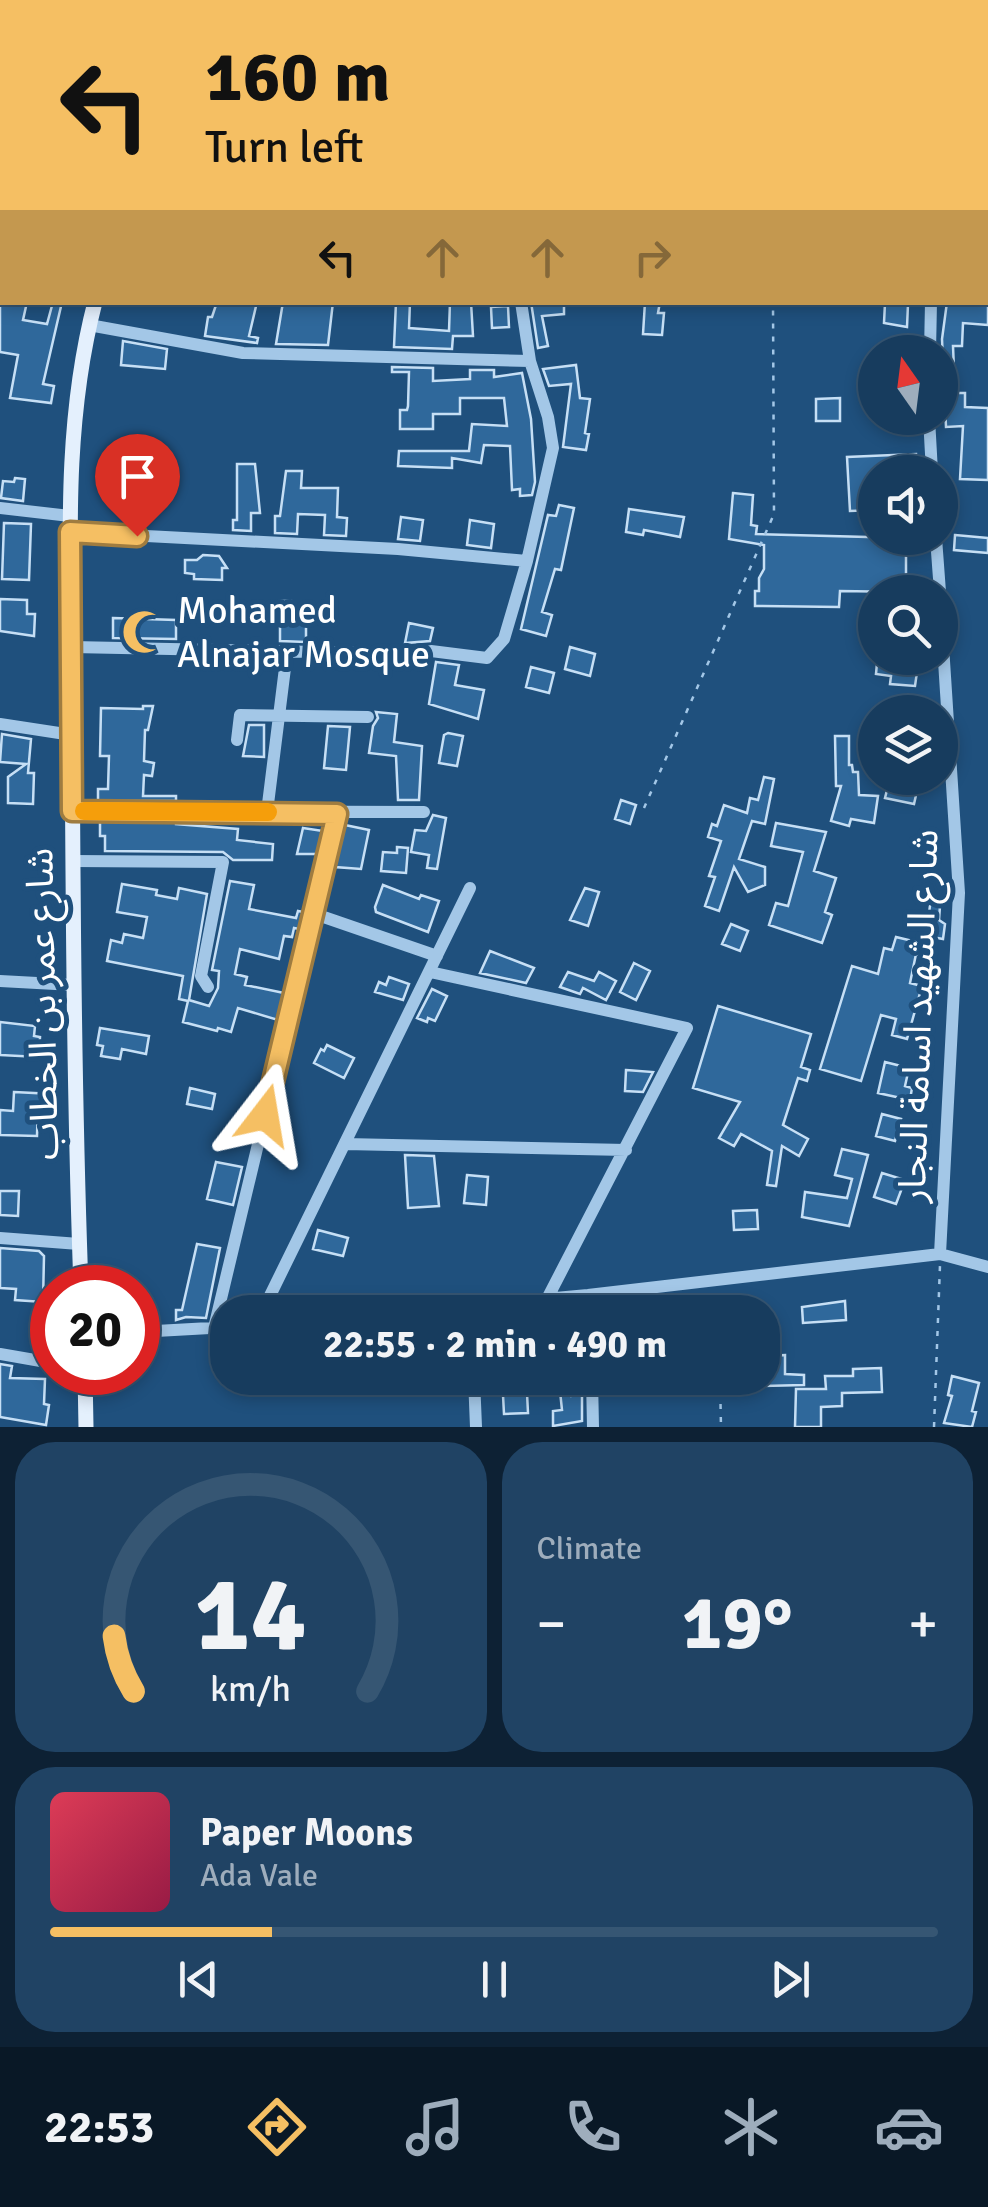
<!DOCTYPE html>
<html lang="en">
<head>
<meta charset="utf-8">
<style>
  :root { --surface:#173c5e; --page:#204364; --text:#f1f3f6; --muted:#9eadbc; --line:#365673; --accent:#f5bf63 }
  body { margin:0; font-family:Signika,"Noto Sans Arabic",sans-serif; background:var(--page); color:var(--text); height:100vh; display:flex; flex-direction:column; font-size:38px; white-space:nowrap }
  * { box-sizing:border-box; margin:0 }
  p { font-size:32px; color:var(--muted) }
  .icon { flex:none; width:55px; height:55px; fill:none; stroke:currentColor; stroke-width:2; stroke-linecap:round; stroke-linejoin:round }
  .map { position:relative; height:1427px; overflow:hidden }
  .panel { display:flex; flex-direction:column; gap:15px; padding:15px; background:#0d2134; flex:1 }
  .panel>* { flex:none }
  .guide { position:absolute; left:0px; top:0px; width:990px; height:305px; box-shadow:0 5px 15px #0003,0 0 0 2px var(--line); background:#f5bf63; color:#111; overflow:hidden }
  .needle { width:65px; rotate:346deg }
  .controls { position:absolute; left:858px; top:335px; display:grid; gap:20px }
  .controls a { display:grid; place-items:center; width:100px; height:100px; border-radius:50%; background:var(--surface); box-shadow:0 5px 15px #0003,0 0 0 2px var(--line); font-size:50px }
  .speed { position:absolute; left:30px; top:1265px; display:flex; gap:20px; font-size:50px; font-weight:700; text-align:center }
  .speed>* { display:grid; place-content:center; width:130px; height:130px; border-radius:50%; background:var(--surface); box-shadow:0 5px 15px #0003,0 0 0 2px var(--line); line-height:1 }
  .speed .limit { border:15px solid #d22; background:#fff; color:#111 }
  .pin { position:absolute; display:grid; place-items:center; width:85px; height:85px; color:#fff; margin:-102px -42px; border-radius:50% 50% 50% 0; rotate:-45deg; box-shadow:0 0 10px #0007 }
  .pin .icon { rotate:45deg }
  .me { position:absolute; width:110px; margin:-55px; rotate:14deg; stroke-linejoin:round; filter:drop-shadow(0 0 8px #0008) }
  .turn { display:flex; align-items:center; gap:35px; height:210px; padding:0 40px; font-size:45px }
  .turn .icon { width:130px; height:130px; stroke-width:2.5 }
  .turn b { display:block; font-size:70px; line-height:85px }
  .lanes { display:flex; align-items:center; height:95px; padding:0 40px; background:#0003; justify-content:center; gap:50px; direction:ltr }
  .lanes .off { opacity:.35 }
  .big { font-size:75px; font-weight:800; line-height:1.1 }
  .panel .widget { flex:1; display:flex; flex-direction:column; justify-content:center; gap:15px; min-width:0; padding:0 35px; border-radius:40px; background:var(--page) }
  .panel .dial { align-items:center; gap:0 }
  .dial svg { height:260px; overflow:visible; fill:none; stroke:var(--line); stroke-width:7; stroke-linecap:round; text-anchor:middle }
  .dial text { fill:var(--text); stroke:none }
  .song { display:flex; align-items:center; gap:30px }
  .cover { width:120px; height:120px; border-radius:15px; background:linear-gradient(135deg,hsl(350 70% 55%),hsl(340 70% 35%)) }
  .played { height:10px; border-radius:5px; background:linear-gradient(90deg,var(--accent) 25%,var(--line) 25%) }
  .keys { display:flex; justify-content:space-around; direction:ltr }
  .heat { display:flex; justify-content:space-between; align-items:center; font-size:55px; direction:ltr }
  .panel .tiles { flex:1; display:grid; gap:15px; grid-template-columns:1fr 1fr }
  .widget:last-child { grid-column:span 2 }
  .trip { position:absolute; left:210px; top:1295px; width:570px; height:100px; border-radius:40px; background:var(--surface); box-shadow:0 5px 15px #0003,0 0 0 2px var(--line); font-weight:800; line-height:100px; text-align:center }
  .tab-bar { display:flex; height:160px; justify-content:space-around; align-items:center; background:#091826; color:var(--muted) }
  .tab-bar .icon { width:70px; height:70px }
  .tab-bar .current { color:var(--accent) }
  .tab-bar b { font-size:45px; color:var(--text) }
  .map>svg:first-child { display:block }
  .building { fill:#2f689b; stroke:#c6dff5; stroke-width:2.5 }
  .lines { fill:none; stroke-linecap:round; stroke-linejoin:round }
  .path { stroke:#a3c7e7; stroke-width:2.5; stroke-dasharray:5 8; stroke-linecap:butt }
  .minor { stroke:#a3c7e7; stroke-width:12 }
  .major { stroke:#e4f0fd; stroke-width:15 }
  .route-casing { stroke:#9f7c40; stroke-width:25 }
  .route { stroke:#f5bf63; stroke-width:18 }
  .slow { stroke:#f59e0b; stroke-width:18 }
  .labels { text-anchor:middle; stroke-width:10; stroke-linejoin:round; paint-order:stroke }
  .poi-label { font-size:38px; fill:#fff; stroke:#1f507d; text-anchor:start }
  .street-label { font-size:38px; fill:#fff; stroke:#1f507d }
</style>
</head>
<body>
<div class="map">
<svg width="988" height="1427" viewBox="0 0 988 1427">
  <rect width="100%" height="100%" fill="#1f507d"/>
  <path class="building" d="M0 302H27L23 320 47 324 53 302H62L43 384 54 386 51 403 10 398 18 355 0 352Z
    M217 302H257L249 336 258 338 257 343 205 336 208 317H212Z
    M283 302H333L328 345 276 344Z
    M396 302H410L409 328 449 331 450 302H471L473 336H453L452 349 394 347Z
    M531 302H564V314L542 316 548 346 538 348Z
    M645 302H660L658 313H664L662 335 643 334Z
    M947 302 988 305V325L963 323 962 346H953L955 393H965V407L988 408V480L960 479 963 426 946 427 942 339Z
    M885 303 908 304 907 327 884 323Z
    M508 306 509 327 492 328 491 307Z
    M123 341 167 349 165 369 121 365Z
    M576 365 580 398 590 399 585 433 589 434 586 450 563 447 571 384 549 386 543 369Z
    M392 367 433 368V381L470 379V370H494V377L522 373 531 419 535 482 532 495 520 496V489L512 490 510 446 484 445 481 463 452 458V468L398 466 399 451H469L472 424 507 426 504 398H460V414H433V429H400V410H407L408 406 409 372H392Z
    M840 398V421H816V399Z
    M916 454 917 472H875V510L850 511 847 457Z
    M237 464H255L260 513H251V531L233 530V520H237Z
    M286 471H302L301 488H338L337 517 347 518 346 536 324 535 325 515 298 514 297 534 275 533V516H280Z
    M15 478 25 479 23 501 1 498 3 481 14 482Z
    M733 493 753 495 751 525 757 526 756 534 906 538V592L840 591 839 607 755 606V591H759V578L764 569V545L729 539Z
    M559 505 574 508 561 570 555 569 542 612 552 615 546 636 521 629 548 515 556 516Z
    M629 509 684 517 680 537 644 530 643 535 626 532Z
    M401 517 423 520 420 541 398 539Z
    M470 520 494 524 491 548 467 545Z
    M4 523 31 524 29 580 2 579Z
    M955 535 988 538V553L954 550Z
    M203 555 219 556 227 568H222V580L194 579V574L185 573V560H197Z
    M0 599 27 600V614H35L34 636 0 631Z
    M280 601H291V606L303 609 317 608 318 621H306V642L280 641Z
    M113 618 176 620V639L113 638Z
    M409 623 433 628 430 641 405 643Z
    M570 647 595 654 590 676 565 669Z
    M436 662 459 665 455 685 484 690 478 719 429 704Z
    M892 662 918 665 915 686 890 684 891 676 876 674 877 663Z
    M531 667 554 673 549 693 526 687Z
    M143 706H153L148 730H145L144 761 154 763 152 776 144 775 143 796H176V801H98V789H108L109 756H100L101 708 143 709Z
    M376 712 397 714 394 742 422 746 419 800H398L396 756 369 753 373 726 378 718Z
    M249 725H264V757L243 756Z
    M328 726 350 727 346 770 324 768Z
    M448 733 463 736 457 766 439 763 444 735Z
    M2 734 31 739 28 773H34L33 804 8 803V777L26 764 0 762Z
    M835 736H849V765H852L853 772H858L859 795 878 796 874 823 851 819 849 826 831 821 841 786H836Z
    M764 777 774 779 765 824 752 821 739 859 765 867V885L748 892 734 867 719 911 705 906 715 877 709 876 721 841 708 837 712 824 717 826 724 805 747 813 750 798 758 800Z
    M890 778 919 782 914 804 885 798Z
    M621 800 636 805 630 824 615 819Z
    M433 815 446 818 437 869 427 868 429 855 411 852 415 830 426 831Z
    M100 821H176V824L238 829 237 840 273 844 272 860H233L223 852 105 851V836H100Z
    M776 823 826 832 814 871 836 878 825 912 832 915 822 943 769 925 776 903 788 906 803 852 771 846Z
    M345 825 369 830 361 869 335 867Z
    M303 828 323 831 317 854H297Z
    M397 847 408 848 406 873 381 871 383 852 397 853Z
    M230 881 254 885 249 909 296 918 298 911 303 912 299 929 294 928 292 937 284 936 279 959 240 949 235 974 247 977 245 985 284 993 278 1020 238 1008 231 1032 218 1028 217 1031 183 1022 188 1001 179 999 183 976 107 961 111 940 122 943 124 934 143 938 147 917 117 912 122 884 157 890 156 895 177 899 179 888 207 894 189 1000 209 1006 218 988 219 971 212 970Z
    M383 885 419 899 421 895 439 901 428 932 376 912 375 907Z
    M585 888 599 892 588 926 570 920Z
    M931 898 940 906 939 920 945 924 943 939 926 936Z
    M731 924 748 931 740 951 722 944Z
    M896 937 925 944 923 956 916 954 910 983 922 986 907 1039 892 1035 896 1019 881 1015 861 1081 820 1069 852 966 878 974 884 948 892 950Z
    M490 951 534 968 526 983 480 973Z
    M634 963 650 971 636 1000 620 992Z
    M568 972 594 981 599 972 616 981 606 1000 583 988 580 994 560 987Z
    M389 977 409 984 403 1000 375 992 379 982 386 985Z
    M432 989 447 996 435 1021 428 1018 427 1022 417 1018Z
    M718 1006 811 1034 801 1067 810 1070 807 1081 798 1078 783 1125 808 1139 799 1156 782 1146 776 1186 767 1185 772 1151 741 1134 734 1146 719 1138 740 1102 693 1088Z
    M0 1022 35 1026 34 1036 40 1037 39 1057 0 1055Z
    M100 1028 149 1036 146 1054 122 1049 120 1059 101 1056 103 1046 97 1045Z
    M327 1045 354 1058 344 1078 314 1063 321 1049 324 1051Z
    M885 1062 909 1068 905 1086 912 1088 910 1100 878 1093Z
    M626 1070 653 1072 643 1092 625 1091Z
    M190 1088 215 1094 212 1109 187 1104Z
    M14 1092 53 1094 52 1104H38L37 1136 0 1135V1110L13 1111Z
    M882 1114 901 1119 895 1141 876 1136Z
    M842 1149 868 1155 849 1226 802 1217 805 1192 847 1198 852 1179 835 1175Z
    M405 1155 434 1156 439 1206 408 1208Z
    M216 1162 242 1167 233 1205 207 1199Z
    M882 1173 905 1180 896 1204 874 1197Z
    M467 1175 488 1177 486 1205 464 1203Z
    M0 1191H19L18 1216 0 1215Z
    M757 1210 758 1229 734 1230 733 1211Z
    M318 1230 348 1238 343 1256 313 1249Z
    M197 1244 220 1248 206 1318 186 1317 176 1320V1310H182Z
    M0 1248 39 1251 44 1256 43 1302 15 1300 16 1289 0 1288Z
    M845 1301 846 1320 803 1323 802 1307Z
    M785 1355V1374L804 1375V1385L763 1386 762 1356Z
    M0 1364 12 1366 10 1378 45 1379 44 1404 49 1405 46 1425 0 1417Z
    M881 1368 882 1392 842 1393V1406L821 1407V1427H795L796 1389H826L825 1376H853V1369Z
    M952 1376 979 1383 972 1411 976 1412 972 1427 944 1423 952 1396 948 1395Z
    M570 1390 571 1396 582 1395V1421L553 1426V1411L562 1410 560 1391Z
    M527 1393 528 1413 504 1414 503 1395Z"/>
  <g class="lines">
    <path class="path" d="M644 808 774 514 773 302
      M718 1294V1312
      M720 1378 721 1427
      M934 1427 940 1265"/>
    <path class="minor" d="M240 0 255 2
      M929 0 930 2
      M89 325 243 353 530 361
      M930 352 931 302
      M929 418 932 472
      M0 508 70 516
      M70 532 398 549 527 561
      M936 538 940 592
      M940 599 959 893 940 1254
      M72 647 417 654 431 651 487 658 504 639 527 561 553 448 548 417 530 361 521 302
      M0 724 72 735
      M237 740 240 715 368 717
      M72 811 424 812
      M267 812 287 652
      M73 861 223 862 201 976 208 987
      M315 914 437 956
      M430 972 687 1028 547 1299
      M0 981 74 985
      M345 1144 626 1150
      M0 1238 79 1244
      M588 1295 589 1312
      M262 1312 470 888
      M399 1312 588 1295 940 1254 988 1267
      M214 1328 337 814
      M138 1332 228 1327
      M0 1354 52 1363
      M474 1378 476 1427
      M592 1378 593 1427"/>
    <path class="major" d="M197 2 198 0
      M81 1288C74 1095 73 903 72 710 72 574 60 436 95 302
      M85 1372 86 1427"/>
  </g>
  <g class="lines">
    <g class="route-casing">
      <path id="route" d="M137 536 70 532 72 811 337 814 265 1115"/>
    </g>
    <use href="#route" class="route"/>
    <path class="slow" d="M84 811 268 812"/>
  </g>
  <defs>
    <g id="mosque-bare" transform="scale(3.45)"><path d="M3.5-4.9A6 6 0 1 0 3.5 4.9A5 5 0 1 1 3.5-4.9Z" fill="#f5bf63" stroke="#1f507d" stroke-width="2.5" paint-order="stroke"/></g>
  </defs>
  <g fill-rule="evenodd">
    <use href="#mosque-bare" x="144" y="632"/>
  </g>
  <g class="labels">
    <g class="poi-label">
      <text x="177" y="623">Mohamed<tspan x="177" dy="44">Alnajar Mosque</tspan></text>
    </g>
    <g class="street-label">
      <text transform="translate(42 1004) rotate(-91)" y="13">شارع عمر بن الخطاب</text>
      <text transform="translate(918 1016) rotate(-88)" y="13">شارع الشهيد اسامة النجار</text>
    </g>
  </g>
</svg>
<div class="controls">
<a><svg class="needle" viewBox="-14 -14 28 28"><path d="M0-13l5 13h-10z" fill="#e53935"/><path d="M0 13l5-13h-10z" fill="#9eadbc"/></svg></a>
<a><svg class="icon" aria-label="sound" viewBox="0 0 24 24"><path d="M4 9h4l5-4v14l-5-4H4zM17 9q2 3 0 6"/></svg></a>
<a><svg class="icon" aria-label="search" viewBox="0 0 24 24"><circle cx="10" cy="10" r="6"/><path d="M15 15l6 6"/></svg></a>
<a><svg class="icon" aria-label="layers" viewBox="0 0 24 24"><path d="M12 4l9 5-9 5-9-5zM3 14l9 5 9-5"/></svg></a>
</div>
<div class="speed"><div class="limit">20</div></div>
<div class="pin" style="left:137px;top:536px;background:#d93025"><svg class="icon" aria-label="arrive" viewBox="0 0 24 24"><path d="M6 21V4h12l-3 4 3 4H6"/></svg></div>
<svg class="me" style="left:265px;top:1115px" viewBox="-20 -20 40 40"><path d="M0-17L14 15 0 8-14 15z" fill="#f5bf63" stroke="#fff" stroke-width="4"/></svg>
<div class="trip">22:55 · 2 min · 490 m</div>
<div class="guide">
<div class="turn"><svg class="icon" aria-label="left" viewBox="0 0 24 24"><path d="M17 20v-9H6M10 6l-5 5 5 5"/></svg><div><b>160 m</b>Turn left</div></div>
<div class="lanes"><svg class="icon" aria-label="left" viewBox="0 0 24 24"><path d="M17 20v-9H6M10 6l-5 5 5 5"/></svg><svg class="icon off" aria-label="ahead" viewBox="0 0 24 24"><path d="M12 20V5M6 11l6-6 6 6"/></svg><svg class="icon off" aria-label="ahead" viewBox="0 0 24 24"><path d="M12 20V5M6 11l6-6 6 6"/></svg><svg class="icon off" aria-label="right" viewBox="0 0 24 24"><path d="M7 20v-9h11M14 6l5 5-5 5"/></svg></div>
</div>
</div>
<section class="panel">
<div class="tiles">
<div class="widget dial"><svg viewBox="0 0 100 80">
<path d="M14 69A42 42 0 1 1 86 69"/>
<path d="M14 69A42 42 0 0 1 8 52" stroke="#f5bf63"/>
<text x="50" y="56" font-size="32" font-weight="700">14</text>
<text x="50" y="72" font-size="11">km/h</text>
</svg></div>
<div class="widget"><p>Climate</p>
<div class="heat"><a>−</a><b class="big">19°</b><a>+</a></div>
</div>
<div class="widget">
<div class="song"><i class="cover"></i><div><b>Paper Moons</b><p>Ada Vale</p></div></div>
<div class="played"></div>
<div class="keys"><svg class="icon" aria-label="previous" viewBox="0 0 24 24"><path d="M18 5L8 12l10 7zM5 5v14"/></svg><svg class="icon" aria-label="pause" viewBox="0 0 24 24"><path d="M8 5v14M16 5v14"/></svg><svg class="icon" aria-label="next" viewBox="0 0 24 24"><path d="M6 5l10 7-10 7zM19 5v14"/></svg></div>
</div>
</div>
</section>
<nav class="tab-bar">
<b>22:53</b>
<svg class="icon current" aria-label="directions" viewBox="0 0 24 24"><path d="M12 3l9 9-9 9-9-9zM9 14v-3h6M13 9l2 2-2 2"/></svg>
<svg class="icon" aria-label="music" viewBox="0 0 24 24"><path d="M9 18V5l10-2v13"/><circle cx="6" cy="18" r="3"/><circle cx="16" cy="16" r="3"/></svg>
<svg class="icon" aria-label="phone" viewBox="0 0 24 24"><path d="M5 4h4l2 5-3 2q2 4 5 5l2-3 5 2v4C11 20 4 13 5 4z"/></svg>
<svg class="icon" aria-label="climate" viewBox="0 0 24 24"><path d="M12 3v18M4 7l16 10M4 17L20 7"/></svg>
<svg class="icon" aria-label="car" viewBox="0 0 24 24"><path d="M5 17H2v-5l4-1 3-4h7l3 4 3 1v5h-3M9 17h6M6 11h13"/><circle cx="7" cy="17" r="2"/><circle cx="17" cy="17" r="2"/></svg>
</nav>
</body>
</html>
